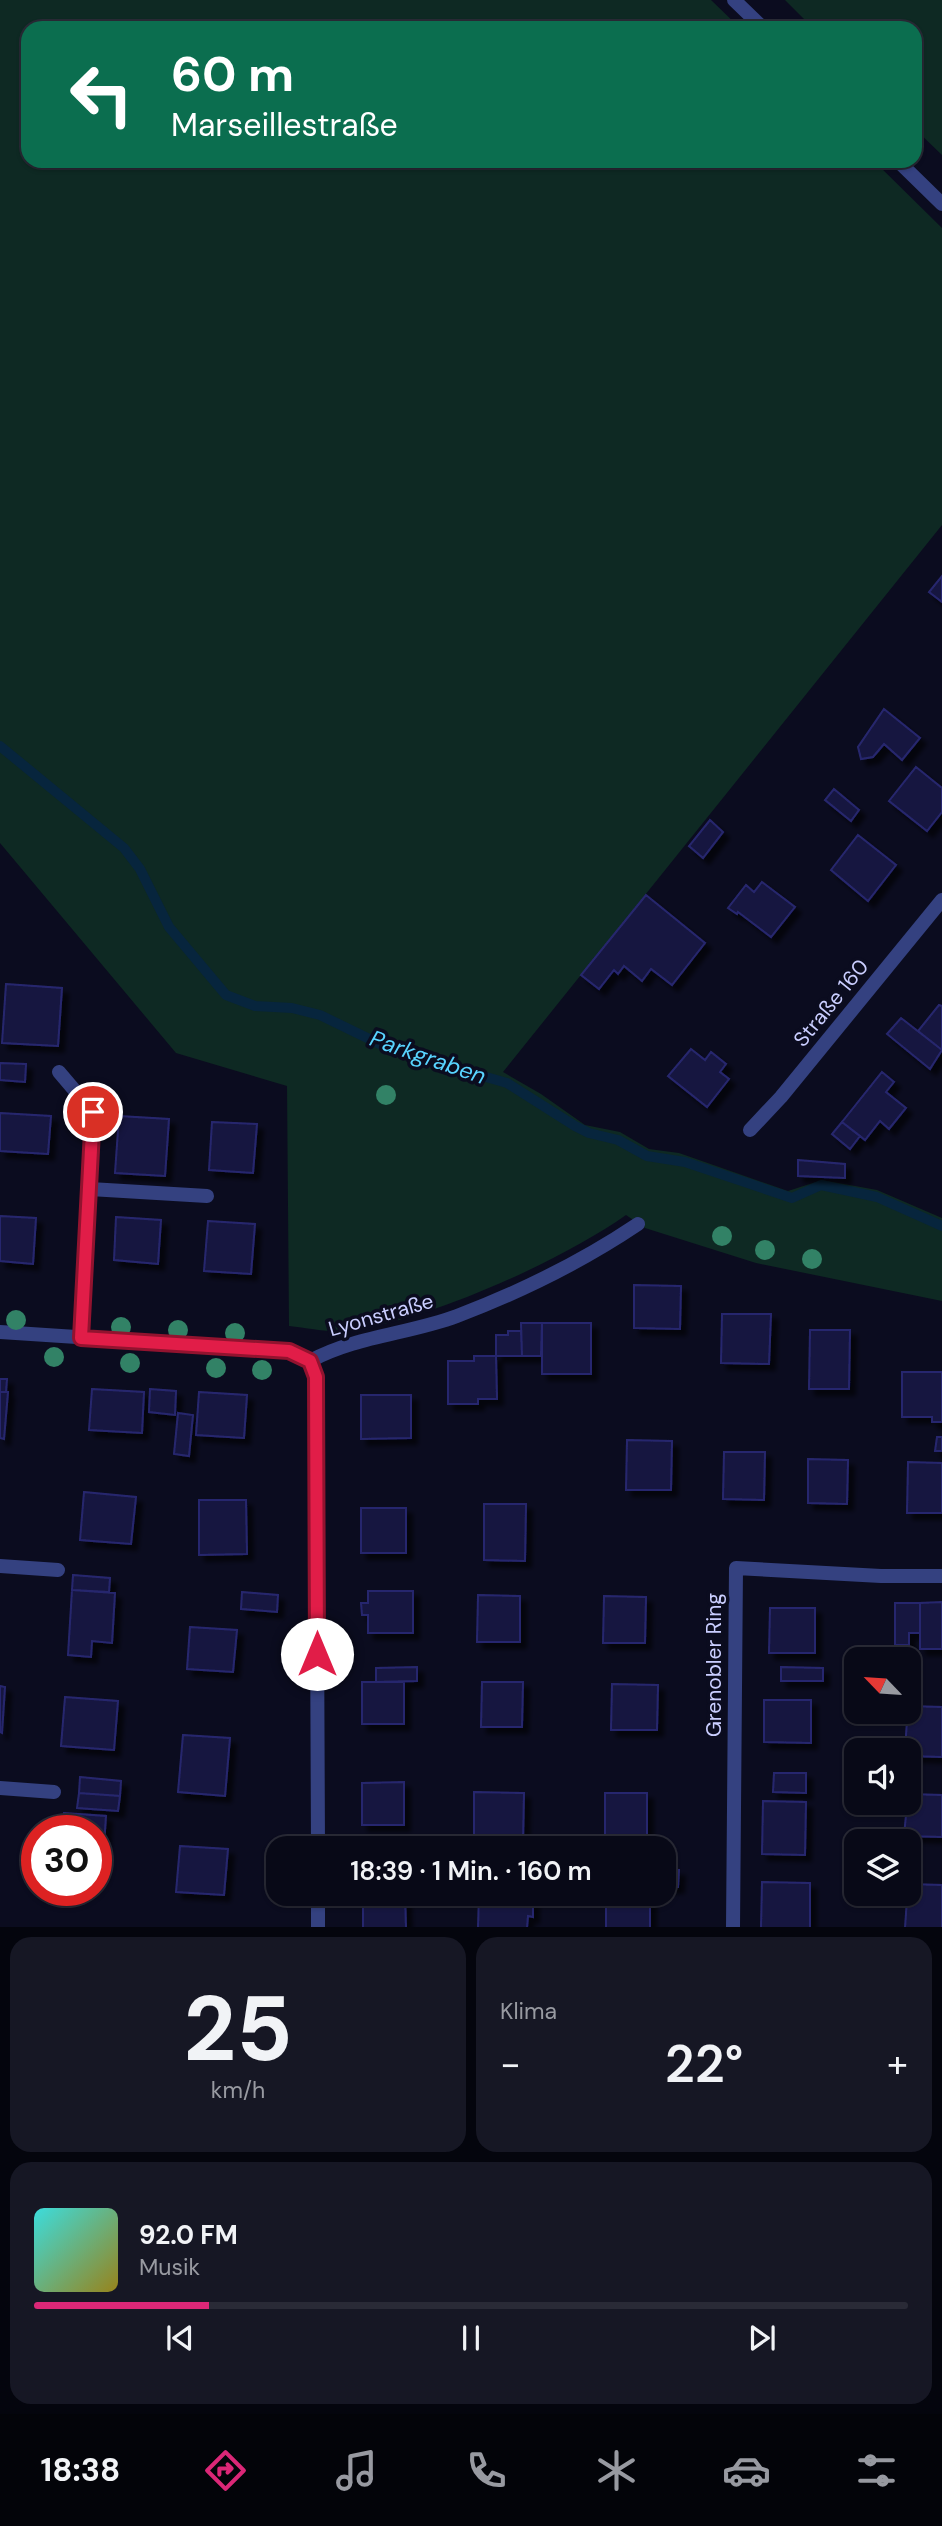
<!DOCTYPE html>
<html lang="de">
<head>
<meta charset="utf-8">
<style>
  :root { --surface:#080917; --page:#161724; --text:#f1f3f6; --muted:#989aa1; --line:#292a36; --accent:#db2777 }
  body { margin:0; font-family:"DM Sans",sans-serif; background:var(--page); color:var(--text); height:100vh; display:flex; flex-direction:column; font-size:26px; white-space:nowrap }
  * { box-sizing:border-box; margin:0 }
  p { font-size:23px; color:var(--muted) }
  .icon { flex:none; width:38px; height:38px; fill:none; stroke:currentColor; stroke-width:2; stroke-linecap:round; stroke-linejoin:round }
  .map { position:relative; height:1927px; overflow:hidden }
  .side { display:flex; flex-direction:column; gap:10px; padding:10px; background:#04050d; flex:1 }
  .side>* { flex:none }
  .hud { position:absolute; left:21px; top:21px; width:901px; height:147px; border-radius:21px; box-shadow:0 2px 5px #0004,0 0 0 2px var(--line); background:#0b6e4f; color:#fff; overflow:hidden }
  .needle { width:46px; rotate:295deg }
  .tools { position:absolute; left:844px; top:1647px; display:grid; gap:14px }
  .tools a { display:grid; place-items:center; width:77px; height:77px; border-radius:14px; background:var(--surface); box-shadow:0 2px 5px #0004,0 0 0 2px var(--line); font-size:35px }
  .speed { position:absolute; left:21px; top:1815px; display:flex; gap:14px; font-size:35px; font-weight:700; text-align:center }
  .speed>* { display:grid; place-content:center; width:91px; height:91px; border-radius:50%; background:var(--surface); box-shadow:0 2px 5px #0004,0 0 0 2px var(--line); line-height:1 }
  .speed .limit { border:10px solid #d22; background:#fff; color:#111 }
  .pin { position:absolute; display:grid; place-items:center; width:60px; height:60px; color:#fff; margin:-30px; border:4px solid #fff; border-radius:50%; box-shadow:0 2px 7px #0007 }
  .me { position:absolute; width:77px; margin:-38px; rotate:0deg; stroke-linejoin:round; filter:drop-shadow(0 0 5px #0008) }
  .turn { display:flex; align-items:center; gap:24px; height:147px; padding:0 35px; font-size:32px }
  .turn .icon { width:91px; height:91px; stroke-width:2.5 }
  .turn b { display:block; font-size:49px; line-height:60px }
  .big { font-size:52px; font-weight:600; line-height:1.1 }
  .side .tile { flex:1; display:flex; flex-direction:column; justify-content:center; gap:10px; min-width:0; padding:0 24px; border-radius:21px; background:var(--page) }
  .side .dial { align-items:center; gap:0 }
  .dial b { font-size:91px; line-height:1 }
  .song { display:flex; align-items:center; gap:21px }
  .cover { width:84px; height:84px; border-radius:10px; background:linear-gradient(135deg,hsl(180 70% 55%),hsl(50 70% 35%)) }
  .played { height:7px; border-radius:4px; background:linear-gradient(90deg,var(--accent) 20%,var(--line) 20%) }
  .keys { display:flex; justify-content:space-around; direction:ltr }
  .heat { display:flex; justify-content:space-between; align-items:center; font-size:38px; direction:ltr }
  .side .tiles { flex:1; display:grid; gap:10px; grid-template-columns:1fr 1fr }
  .tile:last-child { grid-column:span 2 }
  .trip { position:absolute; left:266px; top:1836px; width:410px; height:70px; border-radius:21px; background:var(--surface); box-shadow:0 2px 5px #0004,0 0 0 2px var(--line); font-weight:600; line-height:70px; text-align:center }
  .dock { display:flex; height:112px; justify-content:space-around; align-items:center; background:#030409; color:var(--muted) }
  .dock .icon { width:49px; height:49px }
  .dock .current { color:var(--accent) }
  .dock b { font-size:32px; color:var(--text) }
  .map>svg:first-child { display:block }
  .green { fill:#0e2923 }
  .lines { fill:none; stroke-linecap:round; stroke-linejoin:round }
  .stream { stroke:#07253d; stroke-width:10 }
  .building { fill:#171741; stroke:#28286e; stroke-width:2; filter:url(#shadow) }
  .minor { stroke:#344180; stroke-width:14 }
  .tree { fill:#328266 }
  .route-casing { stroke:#92132f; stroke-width:18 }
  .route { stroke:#e11d48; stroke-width:12 }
  .labels { text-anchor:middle; stroke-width:7; stroke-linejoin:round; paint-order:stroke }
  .street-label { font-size:21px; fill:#caceff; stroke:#0b0c1f }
  .water-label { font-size:23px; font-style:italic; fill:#58d3ff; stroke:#0b0c1f }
</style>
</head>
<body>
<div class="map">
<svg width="942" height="1928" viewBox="0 0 942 1928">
  <defs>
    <filter id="shadow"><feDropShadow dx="6" dy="6" stdDeviation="2" flood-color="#0009"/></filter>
  </defs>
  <rect width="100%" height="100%" fill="#0b0c1f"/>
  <path class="green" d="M0 0H711L740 28H28V161H874L942 228V525L503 1072 541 1094 585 1125 620 1132 649 1149 679 1153 788 1191 822 1180 877 1190 942 1218V1301L756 1263 645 1228 626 1215C561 1261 428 1321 348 1331 330 1333 308 1328 289 1326L287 1086 176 1053 0 843Z
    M785 0H942V155L915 129V28H813Z"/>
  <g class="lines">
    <path class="stream" d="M0 746 124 848 140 869 169 927 226 995 255 1006 292 1008 320 1015 392 1050 507 1083 575 1126 589 1133 618 1140 647 1156 685 1162 792 1198 821 1185 877 1197 942 1226"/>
  </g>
  <path class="building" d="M942 576V602L929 592Z
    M884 709 920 738 902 760 884 744 873 757 861 759 858 747Z
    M916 767 942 788V812L927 831 889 801Z
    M834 789 859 810 851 821 825 800Z
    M710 820 723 832 703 858 689 846Z
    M858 835 896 865 868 901 831 870Z
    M762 882 795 907 771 937 738 912 737 914 728 908 746 885 754 892Z
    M646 895 705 943 672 985 651 969 642 981 624 966 618 974 614 970 599 989 581 975Z
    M6 984 62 988 58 1046 2 1043Z
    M939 1005 942 1006V1050L918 1031Z
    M901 1018 942 1050 930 1069 887 1034Z
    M691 1049 705 1060 711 1052 726 1064 720 1072 729 1079 707 1107 668 1076Z
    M0 1063 26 1064 25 1082 0 1080Z
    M882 1072 894 1082 886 1092 906 1108 889 1129 880 1121 865 1140 842 1122Z
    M0 1113 51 1116 48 1154 0 1151Z
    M119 1116 169 1119 165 1176 115 1173Z
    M212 1122 257 1124 253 1173 209 1170Z
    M842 1122 860 1136 850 1149 832 1134Z
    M798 1160 845 1164V1178L798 1176Z
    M0 1216 36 1218 33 1264 0 1261Z
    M116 1217 161 1220 158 1264 114 1260Z
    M208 1221 255 1224 251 1274 204 1271Z
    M634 1285 681 1286 680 1329 634 1328Z
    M722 1314H771L769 1364 721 1363Z
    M521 1323H542L541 1356H522Z
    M542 1323H591V1374H542Z
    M810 1330H850L849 1389H809Z
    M508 1331H521L522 1356H496V1335H508Z
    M474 1356H496L497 1399H478V1404H448V1361H474Z
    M902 1372H942V1422H932V1417H902Z
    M0 1379H7L6 1392H0Z
    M92 1389 144 1392 142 1433 89 1430Z
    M150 1389 176 1391 175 1415 149 1412Z
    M0 1392H8L4 1439 0 1438Z
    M199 1392 247 1395 244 1438 196 1435Z
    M361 1395H411V1438L361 1439Z
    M178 1413 193 1415 189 1456 174 1454Z
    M937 1437H942V1451H935Z
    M627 1440 672 1441 671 1490H626Z
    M724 1452H765L764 1500 723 1499Z
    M808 1459 848 1460 847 1504 808 1503Z
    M908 1462 942 1463V1513H907Z
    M84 1492 136 1497 131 1544 80 1540Z
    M199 1500H246L247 1554 199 1555Z
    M484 1504H526L525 1561 484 1560Z
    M361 1508H406V1553H361Z
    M73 1575 110 1578 109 1592 72 1590Z
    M72 1590 115 1593 112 1643 92 1641 91 1657 68 1655Z
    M368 1591H413V1633H368V1615H362L361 1603H368Z
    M242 1592 278 1595 277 1612 241 1609Z
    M478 1595 520 1596V1642H477Z
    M604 1596 646 1597 645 1643H603Z
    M942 1602V1649H920V1603Z
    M895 1603H920V1633H909V1645H895Z
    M770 1608H815V1653H769Z
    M190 1627 237 1630 233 1672 187 1669Z
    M417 1667V1681L376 1682V1668Z
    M781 1667 823 1668V1681H781Z
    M362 1682H404V1724H362Z
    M482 1682H523L522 1727H481Z
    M612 1684 658 1685 657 1730H611Z
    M0 1686 5 1687 2 1733 0 1732Z
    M65 1697 118 1701 114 1750 61 1746Z
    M764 1700H811V1743L764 1742Z
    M908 1706 942 1707V1757L908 1756V1750H905Z
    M183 1735 230 1738 225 1796 178 1792Z
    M774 1773H806V1793L773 1792Z
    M80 1777 121 1781 120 1796 79 1793Z
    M404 1782V1825H362V1783Z
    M474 1792 524 1793 523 1842 474 1841Z
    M79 1793 120 1796 118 1811 77 1808Z
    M605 1793H647V1840H605Z
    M908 1794 942 1795V1837L904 1836Z
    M763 1801 806 1802 805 1855 762 1854Z
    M64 1813 106 1816 102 1874H96V1830H63Z
    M180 1846 228 1849 224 1895 176 1892Z
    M663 1870H679L678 1887H663Z
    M762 1882 810 1883V1928H761Z
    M908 1884 942 1885V1928H905Z
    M363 1894H405L406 1928H363Z
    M479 1894 533 1895V1917L528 1916 527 1928H478Z
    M606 1895H650V1928H606Z"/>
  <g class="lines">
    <path class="minor" d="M734 0 763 28
      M898 161 942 204
      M59 1072 93 1112 81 1338
      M750 1130 781 1097 942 900
      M90 1189 207 1196
      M0 1332 289 1351 310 1361
      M310 1361 316 1377 318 1848
      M310 1361C356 1336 409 1334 457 1316 520 1292 583 1261 638 1224
      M0 1566 58 1570
      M0 1788 54 1792
      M318 1894V1928
      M733 1928 736 1568 881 1576H942"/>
  </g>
  <g class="tree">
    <circle cx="386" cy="1095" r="10"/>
    <circle cx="722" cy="1236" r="10"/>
    <circle cx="765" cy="1250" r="10"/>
    <circle cx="812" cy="1259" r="10"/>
    <circle cx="16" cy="1320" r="10"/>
    <circle cx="121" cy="1327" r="10"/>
    <circle cx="178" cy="1330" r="10"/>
    <circle cx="235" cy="1333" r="10"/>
    <circle cx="54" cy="1357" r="10"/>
    <circle cx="130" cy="1363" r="10"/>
    <circle cx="216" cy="1368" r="10"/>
    <circle cx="262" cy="1370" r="10"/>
  </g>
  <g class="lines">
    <g class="route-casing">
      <path id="route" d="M93 1112 81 1338 289 1351 310 1361 316 1377 317 1654"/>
    </g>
    <use href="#route" class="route"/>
  </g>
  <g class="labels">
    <g class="street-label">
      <text transform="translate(831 1003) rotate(-51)" y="7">Straße 160</text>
      <text transform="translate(381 1315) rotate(-16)" y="7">Lyonstraße</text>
      <text transform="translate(714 1665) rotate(-90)" y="7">Grenobler Ring</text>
    </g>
    <g class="water-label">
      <text transform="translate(428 1057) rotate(19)" y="8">Parkgraben</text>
    </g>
  </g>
</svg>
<div class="tools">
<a><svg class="needle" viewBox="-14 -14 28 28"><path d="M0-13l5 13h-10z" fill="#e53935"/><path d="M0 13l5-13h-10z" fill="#989aa1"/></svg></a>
<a><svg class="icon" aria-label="sound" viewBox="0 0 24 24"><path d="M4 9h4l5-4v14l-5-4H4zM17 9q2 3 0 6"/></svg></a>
<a><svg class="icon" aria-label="layers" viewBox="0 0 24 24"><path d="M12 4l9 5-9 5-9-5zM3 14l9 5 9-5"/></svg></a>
</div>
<div class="speed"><div class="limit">30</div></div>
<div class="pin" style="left:93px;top:1112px;background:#d93025"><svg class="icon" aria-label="arrive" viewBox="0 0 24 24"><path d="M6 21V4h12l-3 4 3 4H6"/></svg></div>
<svg class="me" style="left:317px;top:1654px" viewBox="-20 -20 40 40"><circle r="19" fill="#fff"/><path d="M0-13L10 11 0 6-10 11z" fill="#e11d48"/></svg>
<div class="trip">18:39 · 1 Min. · 160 m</div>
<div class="hud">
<div class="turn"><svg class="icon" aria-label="left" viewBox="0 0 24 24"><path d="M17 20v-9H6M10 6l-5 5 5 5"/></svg><div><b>60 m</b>Marseillestraße</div></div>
</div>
</div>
<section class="side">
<div class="tiles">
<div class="tile dial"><b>25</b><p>km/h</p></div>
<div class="tile"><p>Klima</p>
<div class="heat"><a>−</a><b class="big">22°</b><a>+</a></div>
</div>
<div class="tile">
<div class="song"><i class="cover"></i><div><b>92.0 FM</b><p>Musik</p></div></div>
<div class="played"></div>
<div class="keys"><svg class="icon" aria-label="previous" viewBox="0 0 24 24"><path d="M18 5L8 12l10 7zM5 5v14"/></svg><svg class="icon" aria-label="pause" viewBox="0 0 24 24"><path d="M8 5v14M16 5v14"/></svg><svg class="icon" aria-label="next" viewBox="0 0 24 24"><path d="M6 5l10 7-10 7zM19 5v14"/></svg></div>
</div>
</div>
</section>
<nav class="dock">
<b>18:38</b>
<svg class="icon current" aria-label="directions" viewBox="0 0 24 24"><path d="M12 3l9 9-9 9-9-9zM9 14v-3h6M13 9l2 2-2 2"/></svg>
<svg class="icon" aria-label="music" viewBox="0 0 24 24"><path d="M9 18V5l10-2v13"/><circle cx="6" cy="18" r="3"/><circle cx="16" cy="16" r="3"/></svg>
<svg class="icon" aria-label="phone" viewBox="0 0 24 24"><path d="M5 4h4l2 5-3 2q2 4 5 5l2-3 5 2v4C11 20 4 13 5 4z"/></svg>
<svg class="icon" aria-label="climate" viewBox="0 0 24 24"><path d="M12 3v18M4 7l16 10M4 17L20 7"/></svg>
<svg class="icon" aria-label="car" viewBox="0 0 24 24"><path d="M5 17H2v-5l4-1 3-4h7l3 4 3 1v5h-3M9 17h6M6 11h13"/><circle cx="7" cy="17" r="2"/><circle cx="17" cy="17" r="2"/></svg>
<svg class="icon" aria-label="filters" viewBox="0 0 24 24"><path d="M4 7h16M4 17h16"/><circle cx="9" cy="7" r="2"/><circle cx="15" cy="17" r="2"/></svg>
</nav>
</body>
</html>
